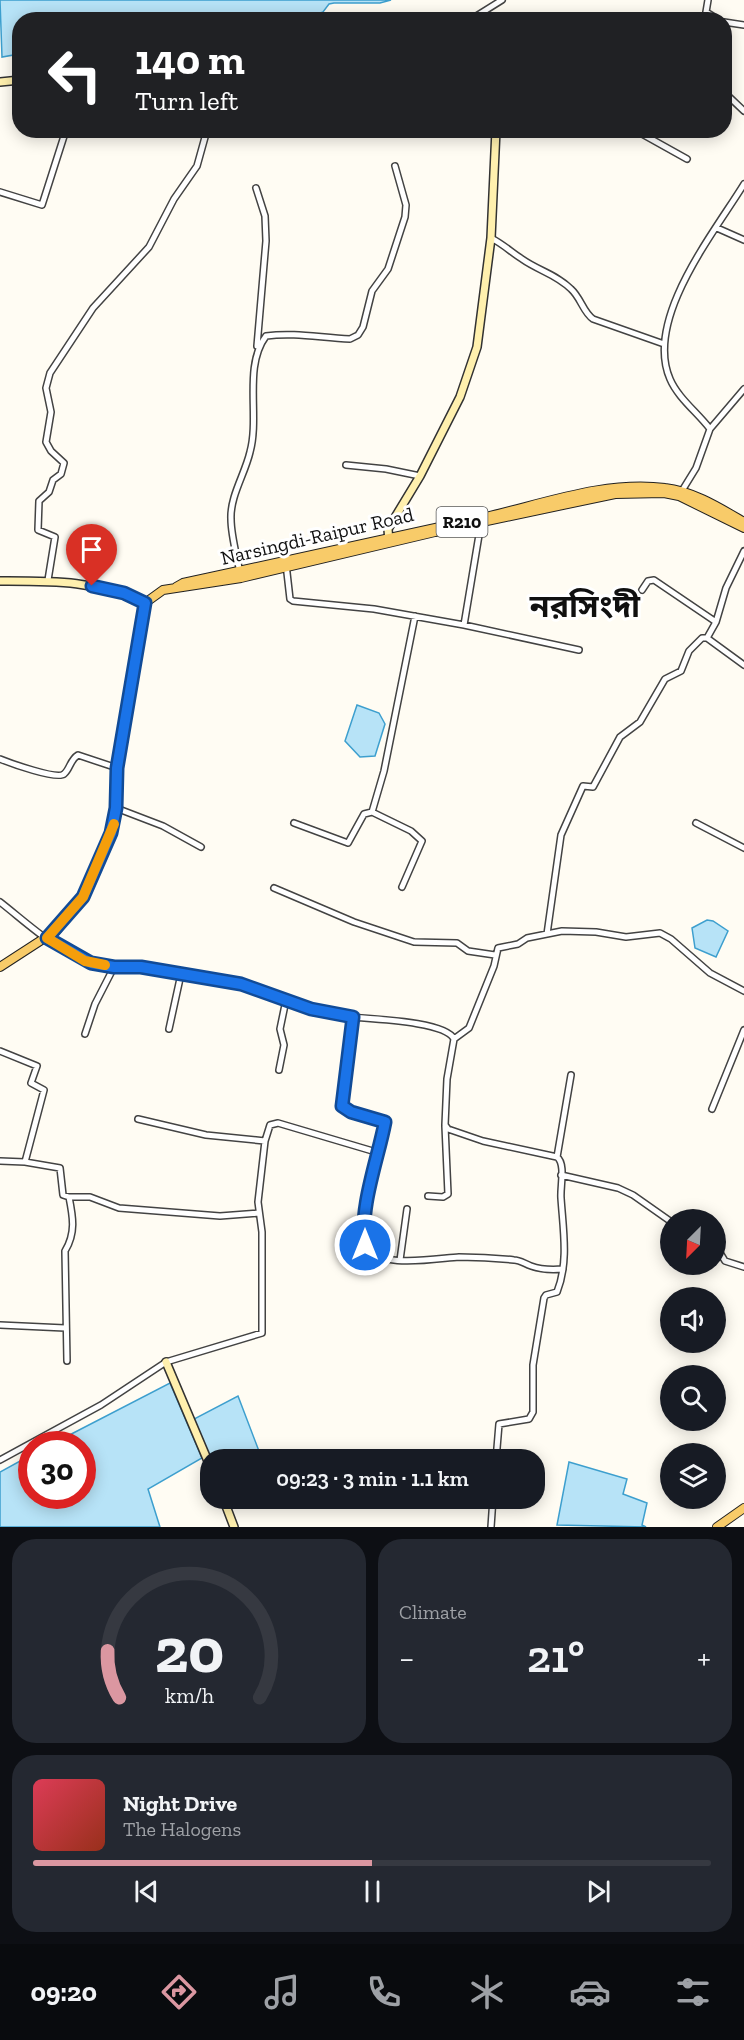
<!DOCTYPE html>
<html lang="en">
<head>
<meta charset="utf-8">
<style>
  :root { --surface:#171b24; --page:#242831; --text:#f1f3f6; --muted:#9ea1a6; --line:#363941; --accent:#db97a1 }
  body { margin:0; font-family:"Zilla Slab","Noto Sans Bengali",serif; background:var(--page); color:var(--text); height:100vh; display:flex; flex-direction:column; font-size:22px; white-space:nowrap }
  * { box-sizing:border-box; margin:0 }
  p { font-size:20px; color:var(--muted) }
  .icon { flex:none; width:33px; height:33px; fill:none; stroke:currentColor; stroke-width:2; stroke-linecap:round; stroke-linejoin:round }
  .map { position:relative; height:1527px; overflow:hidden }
  .details { display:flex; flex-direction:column; gap:12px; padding:12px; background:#0d0f14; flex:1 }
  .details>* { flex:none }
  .hud { position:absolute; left:12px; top:12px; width:720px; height:126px; border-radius:24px; box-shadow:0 3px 15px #0003; background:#202124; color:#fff; overflow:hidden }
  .needle { width:39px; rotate:204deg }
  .controls { position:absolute; left:660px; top:1209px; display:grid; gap:12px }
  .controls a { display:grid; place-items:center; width:66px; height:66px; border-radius:50%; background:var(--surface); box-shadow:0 3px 15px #0003; font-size:30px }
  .speed { position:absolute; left:18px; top:1431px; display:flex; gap:12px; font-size:30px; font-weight:700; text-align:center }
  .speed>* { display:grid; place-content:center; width:78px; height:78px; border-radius:50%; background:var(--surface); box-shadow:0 3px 15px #0003; line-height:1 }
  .speed .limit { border:9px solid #d22; background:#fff; color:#111 }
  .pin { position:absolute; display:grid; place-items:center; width:51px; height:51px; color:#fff; margin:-62px -26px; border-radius:50% 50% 50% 0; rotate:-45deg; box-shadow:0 0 6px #0007 }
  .pin .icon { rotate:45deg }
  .me { position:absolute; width:66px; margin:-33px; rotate:0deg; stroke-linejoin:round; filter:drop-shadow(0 0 4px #0008) }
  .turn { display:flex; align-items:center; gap:21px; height:126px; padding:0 24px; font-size:27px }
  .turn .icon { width:78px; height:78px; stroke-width:2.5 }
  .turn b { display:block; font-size:42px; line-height:51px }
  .big { font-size:45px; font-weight:600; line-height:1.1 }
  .details .tile { flex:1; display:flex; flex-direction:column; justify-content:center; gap:9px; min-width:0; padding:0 21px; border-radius:24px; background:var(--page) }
  .details .dial { align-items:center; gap:0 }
  .dial svg { height:156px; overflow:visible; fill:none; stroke:var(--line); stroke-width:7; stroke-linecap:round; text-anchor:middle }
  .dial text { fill:var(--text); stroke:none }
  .song { display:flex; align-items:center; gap:18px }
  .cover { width:72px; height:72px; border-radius:9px; background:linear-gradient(135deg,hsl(350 70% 55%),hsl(10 70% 35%)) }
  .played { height:6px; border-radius:3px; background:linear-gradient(90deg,var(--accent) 50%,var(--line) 50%) }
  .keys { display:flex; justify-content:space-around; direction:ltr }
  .heat { display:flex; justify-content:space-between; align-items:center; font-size:33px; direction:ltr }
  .details .tiles { flex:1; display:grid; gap:12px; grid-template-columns:1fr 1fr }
  .tile:last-child { grid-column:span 2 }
  .trip { position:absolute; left:200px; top:1449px; width:345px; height:60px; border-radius:24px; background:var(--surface); box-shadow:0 3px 15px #0003; font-weight:600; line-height:60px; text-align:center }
  .menu { display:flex; height:96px; justify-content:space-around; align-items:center; background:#090b0e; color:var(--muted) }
  .menu .icon { width:42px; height:42px }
  .menu .current { color:var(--accent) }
  .menu b { font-size:27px; color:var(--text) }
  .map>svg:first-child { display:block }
  .water { fill:#b7e3f7; stroke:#3d9fce; stroke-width:1.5 }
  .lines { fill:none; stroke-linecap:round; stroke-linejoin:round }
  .street-casing { stroke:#434343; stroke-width:8 }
  .secondary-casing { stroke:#323232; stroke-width:10 }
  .primary-casing { stroke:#212121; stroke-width:10 }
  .street { stroke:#fff; stroke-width:5 }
  .secondary { stroke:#fff0ae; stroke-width:7 }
  .primary { stroke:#f8cb69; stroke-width:8 }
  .route-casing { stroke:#114b97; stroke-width:15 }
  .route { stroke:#1a73e8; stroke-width:10 }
  .slow { stroke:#f59e0b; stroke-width:10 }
  .labels { text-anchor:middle; stroke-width:6; stroke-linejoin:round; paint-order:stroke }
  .shield { fill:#fff; stroke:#585858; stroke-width:1.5 }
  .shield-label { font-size:18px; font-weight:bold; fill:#101010 }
  .street-label { font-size:20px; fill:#101010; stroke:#fff }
  .town-label { font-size:32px; font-weight:bold; fill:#101010; stroke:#fff }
</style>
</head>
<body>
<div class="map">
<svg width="744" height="1527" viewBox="0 0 744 1527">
  <rect width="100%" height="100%" fill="#fffcf3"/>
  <path class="water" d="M0 0H391L380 3H334L329 4 323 12 305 19 20 20 19 54 2 57Z
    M357 705 379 713 385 724 375 756 360 757 345 741Z
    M707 920 713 921 728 931 716 957 695 948 692 928Z
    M170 1383 202 1458 148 1489 160 1527H0V1472L31 1455 32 1496H82V1444H52Z
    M238 1396 262 1459H210L194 1419Z
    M569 1462 627 1479 623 1494 647 1503 642 1525 646 1527 557 1525Z"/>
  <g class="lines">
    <g class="street-casing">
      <path id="street" d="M708 0 706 12 719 20
        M470 20 502 0
        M724 22 744 25
        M724 92 744 111
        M635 130 687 159
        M256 188 265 216 266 241 257 346
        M0 192 42 205 65 133
        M717 228 744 240
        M491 238C503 244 511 252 522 259 539 271 556 274 571 289 581 298 583 312 593 319L664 344
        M710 429 744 389
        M346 465 386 469 420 476
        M680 494 696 468 710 429C698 413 678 398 670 379 644 319 714 233 744 184
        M286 564 290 599 293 601 374 609 464 625 579 650
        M240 573C237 556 231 536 231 519 230 496 245 474 250 452 260 416 243 367 266 336 295 332 321 338 350 339L358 335 363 327 372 291 388 269 405 217 406 205 395 166
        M48 580 55 537 38 530 39 501 49 492 53 480 61 474 64 463 51 451 46 442 51 412 46 388 50 373 93 308 149 247 174 199 197 166 207 130
        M642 590 648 581 654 580 716 622
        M464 625 479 535V521
        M707 638 716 622 726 588 744 551
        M0 759C10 763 57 780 64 774 70 769 70 760 78 755L117 768
        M116 808 163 826 201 847
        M294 823 348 843 364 814 372 812
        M696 823 744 848
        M402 887 422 841 411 831 372 812 384 771 415 616
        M274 888 354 922 414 942 457 943 468 951 495 955
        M0 902C27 923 57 952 91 963 106 968 121 964 136 966 170 970 207 976 240 984 274 992 305 1011 340 1016 362 1019 445 1020 454 1039L447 1079 445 1125 448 1129 483 1141 557 1157C566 1164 560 1187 561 1198 563 1229 569 1262 557 1292L546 1295 544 1298 533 1365V1412L529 1419 499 1424 496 1460
        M547 934 561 835 583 786 593 787 620 737 640 722 665 679 681 671 689 651 702 638H707L744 665
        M353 1017 342 1106 351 1112 385 1122C380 1149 357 1218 365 1243 374 1271 438 1258 459 1257 477 1257 496 1258 514 1260 520 1260 525 1264 531 1266 542 1270 552 1270 563 1269
        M169 1029 181 974
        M85 1034 95 1004 114 967
        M454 1039 469 1028 494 966 498 948 518 944 527 938 562 931 596 932 626 937 660 933 671 939 710 973 744 991
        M0 1051 37 1066 31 1083 44 1090 25 1162
        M279 1070 284 1045 280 1029 286 1000
        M712 1109 744 1030
        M138 1119 206 1135 265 1141
        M557 1157 571 1075
        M0 1161 25 1162 60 1168 63 1195 69 1197
        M561 1175 618 1188 633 1195 670 1221
        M428 1196 443 1197 448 1194 445 1126
        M716 1246 725 1261 744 1267
        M400 1260 407 1209
        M0 1325 65 1328
        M67 1361 65 1251C76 1233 73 1217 69 1197H90L119 1208 220 1216 259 1213
        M0 1460 101 1405 166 1362 262 1333V1232L258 1202 265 1141 270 1125 278 1123 376 1152
        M491 1527 493 1498"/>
    </g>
    <g class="secondary-casing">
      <path id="secondary" d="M0 82 20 80
        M389 542 388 529 420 476 460 397 477 347 491 238 496 130
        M0 581C53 581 95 580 145 603
        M166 1362 210 1466
        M223 1498 234 1527"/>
    </g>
    <g class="primary-casing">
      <path id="primary" d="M176 587 183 583C283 562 382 540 481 518 540 505 604 480 665 488 693 491 720 508 744 522
        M0 967 57 930 83 897 109 841 116 808 117 768 130 681 145 603 163 590 241 578 435 532 615 494 664 493 679 496 744 528
        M717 1527 744 1508"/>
    </g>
    <use href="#street" class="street"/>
    <use href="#secondary" class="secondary"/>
    <use href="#primary" class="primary"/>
  </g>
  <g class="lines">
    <g class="route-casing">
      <path id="route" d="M92 586 124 593 145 603 117 768 116 808 111 833 83 897 47 938 91 963 114 967H141L241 984 311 1009 353 1017 342 1106 351 1112 385 1122C378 1159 359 1208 365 1245"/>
    </g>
    <use href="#route" class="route"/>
    <path class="slow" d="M105 965 85 961 47 938 83 897 114 824"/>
  </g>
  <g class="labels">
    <rect class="shield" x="436.5" y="507" width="51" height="30" rx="4.5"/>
    <g class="shield-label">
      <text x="462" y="528">R210</text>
    </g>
    <g class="street-label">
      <text transform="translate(317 536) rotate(-13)" y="7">Narsingdi-Raipur Road</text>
    </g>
    <g class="town-label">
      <text x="585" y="617">নরসিংদী</text>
    </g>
  </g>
</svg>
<div class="controls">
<a><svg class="needle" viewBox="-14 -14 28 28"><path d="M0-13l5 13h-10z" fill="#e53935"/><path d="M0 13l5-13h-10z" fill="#9ea1a6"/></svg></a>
<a><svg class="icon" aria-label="sound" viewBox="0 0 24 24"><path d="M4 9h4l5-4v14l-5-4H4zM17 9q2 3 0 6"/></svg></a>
<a><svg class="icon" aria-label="search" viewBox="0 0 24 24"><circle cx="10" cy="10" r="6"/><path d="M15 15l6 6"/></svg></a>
<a><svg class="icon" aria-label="layers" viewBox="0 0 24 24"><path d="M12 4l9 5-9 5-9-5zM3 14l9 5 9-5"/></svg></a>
</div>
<div class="speed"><div class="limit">30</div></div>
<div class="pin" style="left:92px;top:586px;background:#d93025"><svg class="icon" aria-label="arrive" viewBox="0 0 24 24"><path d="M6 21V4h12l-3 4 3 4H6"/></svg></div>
<svg class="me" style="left:365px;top:1245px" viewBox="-20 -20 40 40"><circle r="17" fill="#1a73e8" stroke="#fff" stroke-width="3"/><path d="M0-11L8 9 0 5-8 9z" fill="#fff"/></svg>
<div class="trip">09:23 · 3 min · 1.1 km</div>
<div class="hud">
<div class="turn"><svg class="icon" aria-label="left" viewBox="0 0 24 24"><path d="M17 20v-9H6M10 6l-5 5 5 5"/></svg><div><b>140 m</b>Turn left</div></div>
</div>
</div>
<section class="details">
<div class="tiles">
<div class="tile dial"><svg viewBox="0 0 100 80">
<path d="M14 69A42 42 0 1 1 86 69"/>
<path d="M14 69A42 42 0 0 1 8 45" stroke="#db97a1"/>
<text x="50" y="56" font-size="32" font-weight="700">20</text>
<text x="50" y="72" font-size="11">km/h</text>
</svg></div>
<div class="tile"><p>Climate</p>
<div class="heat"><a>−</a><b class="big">21°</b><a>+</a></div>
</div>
<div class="tile">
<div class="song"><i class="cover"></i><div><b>Night Drive</b><p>The Halogens</p></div></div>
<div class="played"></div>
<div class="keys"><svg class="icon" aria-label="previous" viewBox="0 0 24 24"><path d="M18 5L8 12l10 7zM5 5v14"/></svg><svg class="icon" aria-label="pause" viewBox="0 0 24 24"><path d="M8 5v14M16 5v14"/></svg><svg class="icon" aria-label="next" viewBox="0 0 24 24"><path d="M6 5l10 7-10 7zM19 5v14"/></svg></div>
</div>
</div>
</section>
<nav class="menu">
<b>09:20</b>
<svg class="icon current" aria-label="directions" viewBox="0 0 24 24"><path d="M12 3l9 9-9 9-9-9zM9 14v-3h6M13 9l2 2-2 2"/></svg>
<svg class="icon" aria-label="music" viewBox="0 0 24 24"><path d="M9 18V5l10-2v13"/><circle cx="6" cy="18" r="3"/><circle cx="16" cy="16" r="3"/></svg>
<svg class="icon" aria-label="phone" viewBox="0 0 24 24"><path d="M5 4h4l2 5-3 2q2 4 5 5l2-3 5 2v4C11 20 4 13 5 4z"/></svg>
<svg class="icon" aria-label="climate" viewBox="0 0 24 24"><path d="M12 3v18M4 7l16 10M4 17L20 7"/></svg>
<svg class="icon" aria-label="car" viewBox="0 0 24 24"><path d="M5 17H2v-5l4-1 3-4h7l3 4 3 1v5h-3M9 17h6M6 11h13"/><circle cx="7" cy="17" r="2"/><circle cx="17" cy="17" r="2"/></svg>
<svg class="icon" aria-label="filters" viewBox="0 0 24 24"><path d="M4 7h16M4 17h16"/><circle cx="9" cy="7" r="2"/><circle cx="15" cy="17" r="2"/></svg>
</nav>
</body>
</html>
